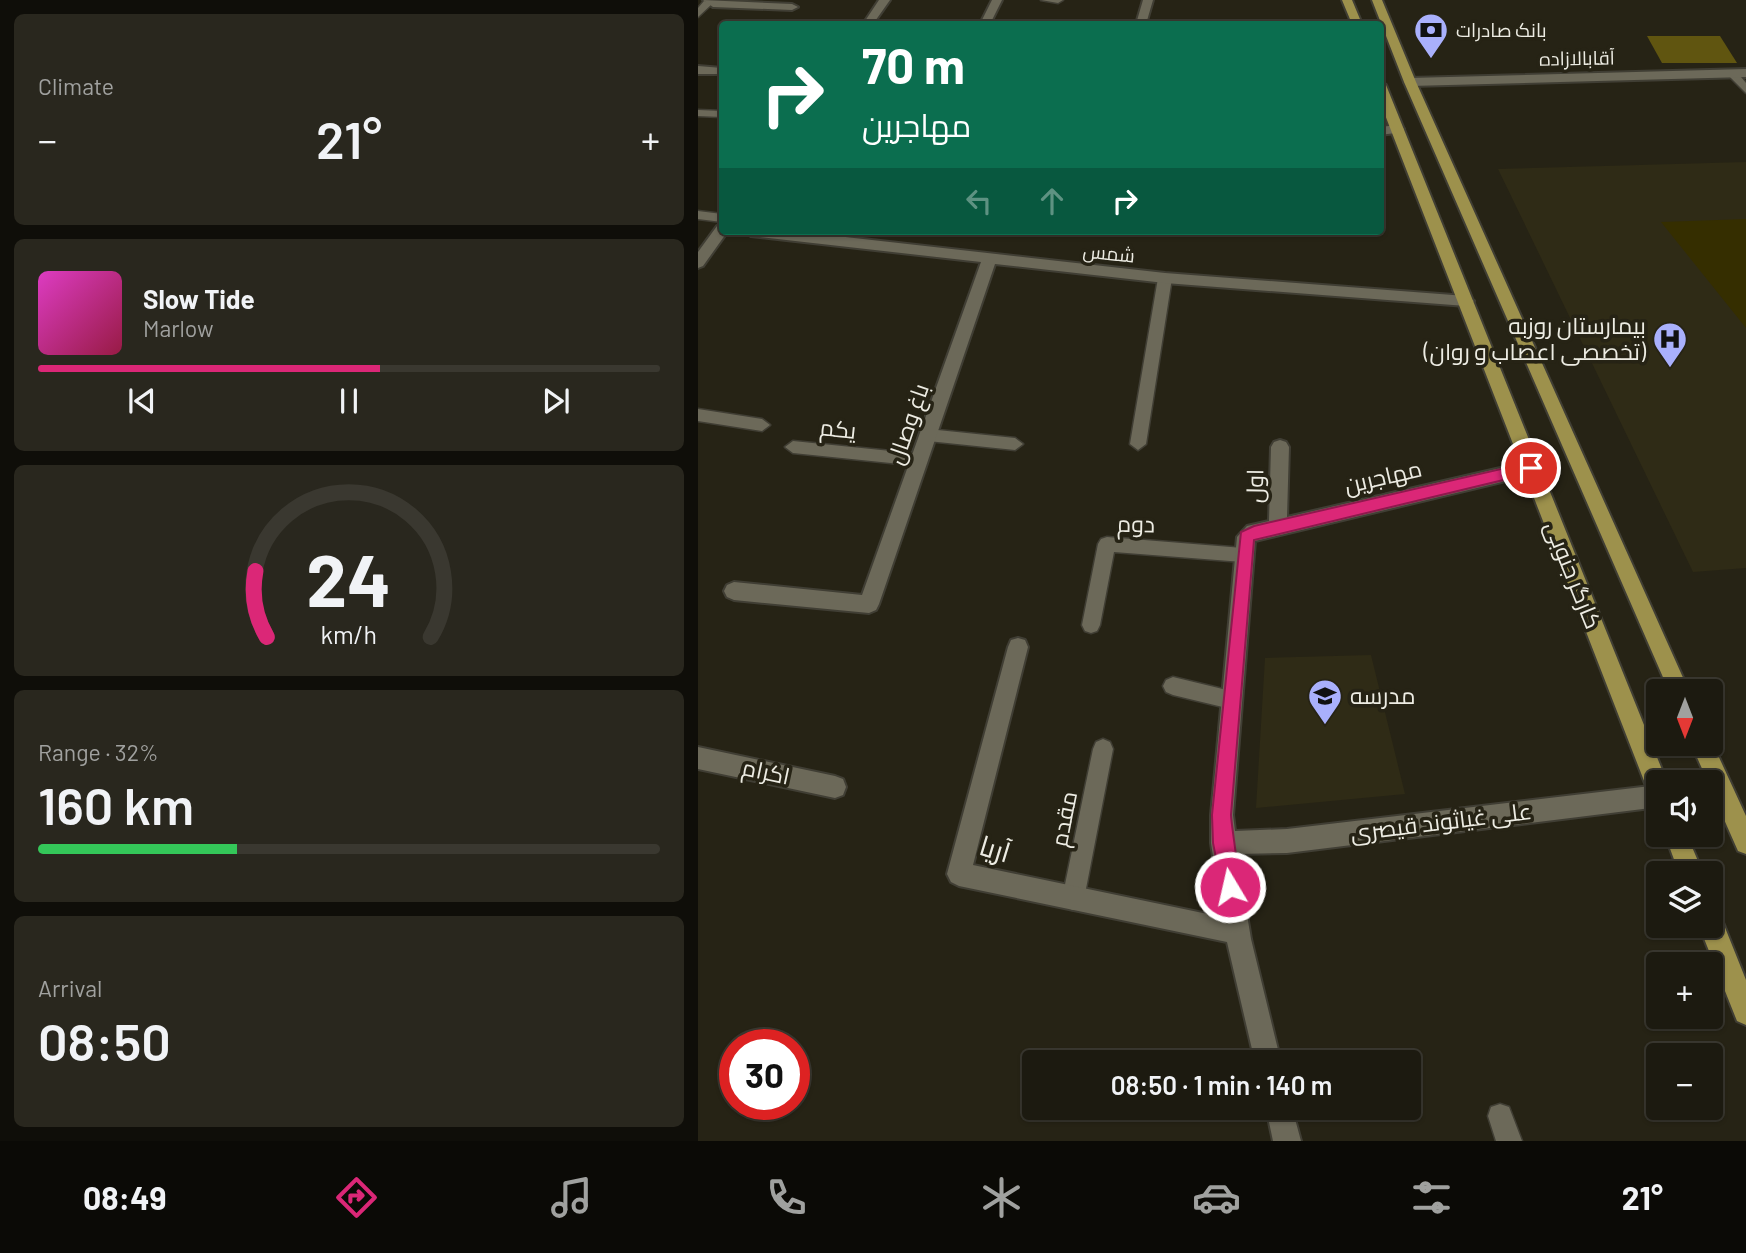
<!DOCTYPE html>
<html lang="en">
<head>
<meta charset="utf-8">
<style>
  :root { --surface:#1c1a10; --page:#29271e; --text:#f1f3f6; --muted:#a0a19f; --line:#3a3830; --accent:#db2777 }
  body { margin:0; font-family:Barlow,Cairo,sans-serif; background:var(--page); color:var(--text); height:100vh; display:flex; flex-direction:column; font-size:26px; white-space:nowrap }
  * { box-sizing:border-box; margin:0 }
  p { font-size:23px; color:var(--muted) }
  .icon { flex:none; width:38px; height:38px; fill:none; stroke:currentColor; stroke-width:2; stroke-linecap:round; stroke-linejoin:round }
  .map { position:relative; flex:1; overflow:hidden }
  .details { display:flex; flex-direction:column; gap:14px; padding:14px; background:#0f0e09; width:698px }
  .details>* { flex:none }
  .guide { position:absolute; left:21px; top:21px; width:665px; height:214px; border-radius:7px; box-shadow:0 2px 5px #0004,0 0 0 2px var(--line); background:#0b6e4f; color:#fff; overflow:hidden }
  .needle { width:46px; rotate:180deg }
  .controls { position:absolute; left:948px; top:679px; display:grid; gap:14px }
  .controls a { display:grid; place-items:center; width:77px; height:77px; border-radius:7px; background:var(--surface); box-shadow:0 2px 5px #0004,0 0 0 2px var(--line); font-size:35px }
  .speed { position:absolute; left:21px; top:1029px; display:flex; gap:14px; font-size:35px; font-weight:700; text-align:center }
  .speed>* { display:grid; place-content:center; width:91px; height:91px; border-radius:50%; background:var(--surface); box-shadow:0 2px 5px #0004,0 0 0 2px var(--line); line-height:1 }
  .speed .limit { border:10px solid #d22; background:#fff; color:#111 }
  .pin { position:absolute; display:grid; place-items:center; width:60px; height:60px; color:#fff; margin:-30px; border:4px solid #fff; border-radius:50%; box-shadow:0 2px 7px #0007 }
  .me { position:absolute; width:77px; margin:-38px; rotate:351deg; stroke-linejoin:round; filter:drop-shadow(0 0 5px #0008) }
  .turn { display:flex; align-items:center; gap:24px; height:147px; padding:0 28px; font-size:32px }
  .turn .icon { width:91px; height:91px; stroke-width:2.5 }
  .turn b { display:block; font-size:49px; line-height:60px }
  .lanes { display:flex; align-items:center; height:66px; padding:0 28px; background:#0003; justify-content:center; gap:35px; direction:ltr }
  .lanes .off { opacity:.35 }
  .big { font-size:52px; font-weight:600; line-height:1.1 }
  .details .tile { flex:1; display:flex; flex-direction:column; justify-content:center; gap:10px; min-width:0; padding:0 24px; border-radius:10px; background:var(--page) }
  .details .dial { align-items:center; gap:0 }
  .dial svg { height:182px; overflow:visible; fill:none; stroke:var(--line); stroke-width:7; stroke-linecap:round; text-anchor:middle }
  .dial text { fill:var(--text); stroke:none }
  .song { display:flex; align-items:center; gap:21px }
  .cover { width:84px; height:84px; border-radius:10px; background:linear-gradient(135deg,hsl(310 70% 55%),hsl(340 70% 35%)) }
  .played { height:7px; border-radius:4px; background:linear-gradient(90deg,var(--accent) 55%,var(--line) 55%) }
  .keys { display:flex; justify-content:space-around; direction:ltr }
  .heat { display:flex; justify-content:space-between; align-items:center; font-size:38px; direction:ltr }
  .charge { height:10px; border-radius:5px; background:linear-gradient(90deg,#34c759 32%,var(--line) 0) }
  .trip { position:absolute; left:324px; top:1050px; width:399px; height:70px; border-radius:7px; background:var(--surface); box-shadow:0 2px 5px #0004,0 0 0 2px var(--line); font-weight:600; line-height:70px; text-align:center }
  .tabs { display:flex; height:112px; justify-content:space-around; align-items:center; background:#0b0a06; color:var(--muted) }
  .tabs .icon { width:49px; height:49px }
  .tabs .on { color:var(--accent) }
  .tabs b { font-size:32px; color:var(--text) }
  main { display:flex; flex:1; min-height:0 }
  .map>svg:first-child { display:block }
  .built { fill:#2f2b16 }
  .green { fill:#352e00 }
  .building { fill:#605510 }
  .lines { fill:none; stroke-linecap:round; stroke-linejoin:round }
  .service-casing { stroke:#403e34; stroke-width:3 }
  .minor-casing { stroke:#403e34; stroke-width:4 }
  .tertiary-casing { stroke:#403e34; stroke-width:4 }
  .primary-casing { stroke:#403e34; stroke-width:4 }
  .service { fill:#6c6959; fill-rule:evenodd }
  .minor { fill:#6c6959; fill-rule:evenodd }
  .tertiary { fill:#6c6959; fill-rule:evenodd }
  .primary { fill:#9d914c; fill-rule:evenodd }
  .route { fill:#db2777; stroke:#8e194d; stroke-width:2 }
  .labels { text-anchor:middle; stroke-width:7; stroke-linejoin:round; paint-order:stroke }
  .far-poi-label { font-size:19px; fill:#edece3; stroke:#262315; text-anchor:start }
  .far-street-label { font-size:19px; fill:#edece3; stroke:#262315 }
  .poi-label { font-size:23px; fill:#edece3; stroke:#262315; text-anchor:end }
  .street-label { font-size:23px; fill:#edece3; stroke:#262315 }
  .near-street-label { font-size:28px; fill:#edece3; stroke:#262315 }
</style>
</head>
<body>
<main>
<section class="details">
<div class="tile"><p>Climate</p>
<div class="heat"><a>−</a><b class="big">21°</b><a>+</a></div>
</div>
<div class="tile">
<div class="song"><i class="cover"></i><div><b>Slow Tide</b><p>Marlow</p></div></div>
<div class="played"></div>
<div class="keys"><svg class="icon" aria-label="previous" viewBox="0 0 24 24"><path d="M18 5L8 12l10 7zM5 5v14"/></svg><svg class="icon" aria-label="pause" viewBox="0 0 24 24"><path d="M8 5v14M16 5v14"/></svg><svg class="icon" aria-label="next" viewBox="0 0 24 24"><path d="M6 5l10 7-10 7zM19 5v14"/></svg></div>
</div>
<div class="tile dial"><svg viewBox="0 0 100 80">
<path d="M14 69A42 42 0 1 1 86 69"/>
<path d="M14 69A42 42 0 0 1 9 40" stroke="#db2777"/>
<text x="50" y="56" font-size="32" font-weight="700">24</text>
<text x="50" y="72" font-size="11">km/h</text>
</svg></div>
<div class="tile"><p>Range · 32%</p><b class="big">160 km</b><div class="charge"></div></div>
<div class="tile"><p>Arrival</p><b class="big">08:50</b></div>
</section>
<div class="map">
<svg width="1048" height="1141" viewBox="0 0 1048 1141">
  <rect width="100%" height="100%" fill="#262315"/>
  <path class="built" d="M1048 162V568L995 572 800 169Z
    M673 655 707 794 558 808 567 658Z"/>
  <path class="green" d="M1048 219V328L963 222Z"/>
  <path class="building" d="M949 36H1022L1039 63H964Z"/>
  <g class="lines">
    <g class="service-casing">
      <path id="service" d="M343 0H365L360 3Z
        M6 1 15 3 0 17V8Z
        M1030 71H1038L1048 83V93L1030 75Z
        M0 110 24 111V117L0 116Z
        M0 211 24 214V222L0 219Z
        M467 273 474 278 448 444 440 450 432 444 460 278Z
        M0 409 64 419 72 425 64 431 0 421Z
        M230 429 317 438 325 444 317 450 230 441 222 435Z
        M95 441 222 454 230 460 222 466 95 453 87 447Z
        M409 537 545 548 551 550 554 555 551 560 545 562 416 552 402 625 399 631 393 633 387 631 384 625 400 544 403 539Z
        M475 677 533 691 540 694 543 700 540 706 533 709 475 695 468 692 465 686 468 680Z
        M405 739 412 742 415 749 386 899 383 907 375 910 367 907 364 899 395 749 398 742Z
        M802 1104 811 1107 824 1141H798L790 1116 793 1107Z"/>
    </g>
    <g class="minor-casing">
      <path id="minor" d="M5 0 94 4 100 7 94 10 15 7Z
        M294 0H304L292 24H282Z
        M445 0H455L448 24H438Z
        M0 66 24 68V74H0Z
        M700 125 706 129 705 132 682 135V127Z
        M46 231H94L467 273 768 296 776 301 768 306 467 283 297 264 181 604 178 610 171 613 36 600 29 597 26 591 29 585 36 582 164 595 283 262 53 236Z
        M582 440 588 442 591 447 589 517 833 461 839 463 842 468 839 473 833 475 557 541 535 815 537 831 589 829 961 785V807L589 853 539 854 553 939 583 1062H557L529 942 261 886 253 882 249 874 310 647 313 640 320 638 327 640 330 647 275 865 524 917 513 843V815L539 537 549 526 571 521 573 447 576 442Z
        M0 747 137 776 145 779 148 787 145 795 137 798 0 769Z
        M568 1108H594L603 1141H575Z"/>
    </g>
    <g class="tertiary-casing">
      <path id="tertiary" d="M181 0H192L175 24H165Z
        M1048 69V77L712 86 706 82 712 78Z
        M24 224V231H30L5 266 0 268V252L19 226Z"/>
    </g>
    <g class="primary-casing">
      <path id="primary" d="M644 0H654L664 24H654Z
        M674 0H684L718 82 991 691H971L706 82Z
        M682 81 688 85 969 782H961V802L953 799 950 791 682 102Z
        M1013 740 1048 816V854L1040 851 1013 790V782H1010L993 744H1013Z
        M967 835H989L1005 873H981Z
        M1013 912 1022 915 1048 980V1025L1039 1021 1001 926H1013Z"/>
    </g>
    <use href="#service" class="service"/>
    <use href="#minor" class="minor"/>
    <use href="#tertiary" class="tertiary"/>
    <use href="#primary" class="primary"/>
  </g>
  <path class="route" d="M833 462 839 464 841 468 839 472 556 540 533 815C534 833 544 882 539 894L532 897 525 894 515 843 514 815 543 532 556 526Z"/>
  <defs>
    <g id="bank-pin" transform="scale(1.75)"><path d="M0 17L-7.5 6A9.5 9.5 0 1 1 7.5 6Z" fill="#a9b0fc" stroke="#262315"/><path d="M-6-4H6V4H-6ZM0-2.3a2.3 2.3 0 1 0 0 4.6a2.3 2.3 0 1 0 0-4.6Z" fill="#111"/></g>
    <g id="hospital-pin" transform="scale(1.75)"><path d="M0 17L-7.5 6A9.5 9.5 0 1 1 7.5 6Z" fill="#a9b0fc" stroke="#262315"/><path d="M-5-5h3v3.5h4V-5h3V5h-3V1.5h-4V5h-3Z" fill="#111"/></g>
    <g id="school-pin" transform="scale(1.75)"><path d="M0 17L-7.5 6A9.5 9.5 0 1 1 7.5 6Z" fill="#a9b0fc" stroke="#262315"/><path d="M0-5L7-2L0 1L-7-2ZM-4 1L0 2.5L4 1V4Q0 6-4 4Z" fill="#111"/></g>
  </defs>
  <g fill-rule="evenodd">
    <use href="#bank-pin" x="733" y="30"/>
    <use href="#hospital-pin" x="972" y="339"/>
    <use href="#school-pin" x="627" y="696"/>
  </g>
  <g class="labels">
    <g class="far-poi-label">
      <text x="758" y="37">بانک صادرات</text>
    </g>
    <g class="far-street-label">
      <text transform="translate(879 58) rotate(-1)" y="7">آقابالازاده</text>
      <text transform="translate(411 253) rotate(6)" y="7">شمس</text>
    </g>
    <g class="poi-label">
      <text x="948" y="334">بیمارستان روزبه<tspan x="948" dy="26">(تخصصی اعصاب و روان)</tspan></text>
      <text x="652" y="704" text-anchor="start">مدرسه</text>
    </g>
    <g class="street-label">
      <text transform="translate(210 424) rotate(-71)" y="8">باغ وصال</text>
      <text transform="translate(140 429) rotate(6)" y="8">یکم</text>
      <text transform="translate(685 477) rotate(-13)" y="8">مهاجرین</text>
      <text transform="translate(557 486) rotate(-89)" y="8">اول</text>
      <text transform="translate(438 524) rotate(1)" y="8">دوم</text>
      <text transform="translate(875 575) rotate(68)" y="8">کارگر جنوبی</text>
      <text transform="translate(68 772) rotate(12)" y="8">اکرام</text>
      <text transform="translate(366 819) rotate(-79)" y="8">مقدم</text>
      <text transform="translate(743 822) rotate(-7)" y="8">علی غیاثوند قیصری</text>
    </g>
    <g class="near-street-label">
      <text transform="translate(297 849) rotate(17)" y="10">آریا</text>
    </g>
  </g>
</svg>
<div class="controls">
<a><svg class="needle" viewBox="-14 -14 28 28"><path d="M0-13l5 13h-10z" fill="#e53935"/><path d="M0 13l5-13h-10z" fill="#a0a19f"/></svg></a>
<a><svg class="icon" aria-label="sound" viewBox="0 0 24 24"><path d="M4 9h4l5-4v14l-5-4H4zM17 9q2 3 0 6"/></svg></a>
<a><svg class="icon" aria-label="layers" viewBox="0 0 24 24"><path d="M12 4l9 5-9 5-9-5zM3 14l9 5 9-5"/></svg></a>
<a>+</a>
<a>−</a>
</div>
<div class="speed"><div class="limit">30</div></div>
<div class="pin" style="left:833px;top:468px;background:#d93025"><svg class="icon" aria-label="arrive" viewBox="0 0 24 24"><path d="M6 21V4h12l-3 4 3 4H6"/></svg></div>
<svg class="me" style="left:532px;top:887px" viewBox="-20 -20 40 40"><circle r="17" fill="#db2777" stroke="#fff" stroke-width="3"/><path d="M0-11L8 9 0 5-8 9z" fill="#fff"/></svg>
<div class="trip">08:50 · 1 min · 140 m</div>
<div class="guide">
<div class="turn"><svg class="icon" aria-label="right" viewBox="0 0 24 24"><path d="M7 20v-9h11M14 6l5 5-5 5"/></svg><div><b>70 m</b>مهاجرین</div></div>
<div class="lanes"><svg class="icon off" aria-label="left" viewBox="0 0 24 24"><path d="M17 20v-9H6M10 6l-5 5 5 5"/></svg><svg class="icon off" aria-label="ahead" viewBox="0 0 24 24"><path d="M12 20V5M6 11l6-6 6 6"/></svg><svg class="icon" aria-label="right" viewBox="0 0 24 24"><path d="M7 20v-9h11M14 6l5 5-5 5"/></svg></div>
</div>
</div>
</main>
<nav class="tabs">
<b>08:49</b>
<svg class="icon on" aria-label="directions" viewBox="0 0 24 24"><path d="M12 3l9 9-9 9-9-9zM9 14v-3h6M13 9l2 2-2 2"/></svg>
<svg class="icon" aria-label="music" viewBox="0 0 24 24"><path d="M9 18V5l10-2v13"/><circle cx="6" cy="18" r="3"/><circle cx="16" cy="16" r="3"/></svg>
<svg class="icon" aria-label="phone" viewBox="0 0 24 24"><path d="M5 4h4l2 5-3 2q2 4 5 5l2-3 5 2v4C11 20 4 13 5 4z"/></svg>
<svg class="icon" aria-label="climate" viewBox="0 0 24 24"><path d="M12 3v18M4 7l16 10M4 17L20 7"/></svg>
<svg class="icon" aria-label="car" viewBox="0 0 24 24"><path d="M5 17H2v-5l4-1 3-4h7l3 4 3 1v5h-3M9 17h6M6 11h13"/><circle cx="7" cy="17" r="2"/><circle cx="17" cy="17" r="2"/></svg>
<svg class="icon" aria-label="filters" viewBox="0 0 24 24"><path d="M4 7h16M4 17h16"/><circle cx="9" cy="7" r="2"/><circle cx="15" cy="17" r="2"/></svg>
<b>21°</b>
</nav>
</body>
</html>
